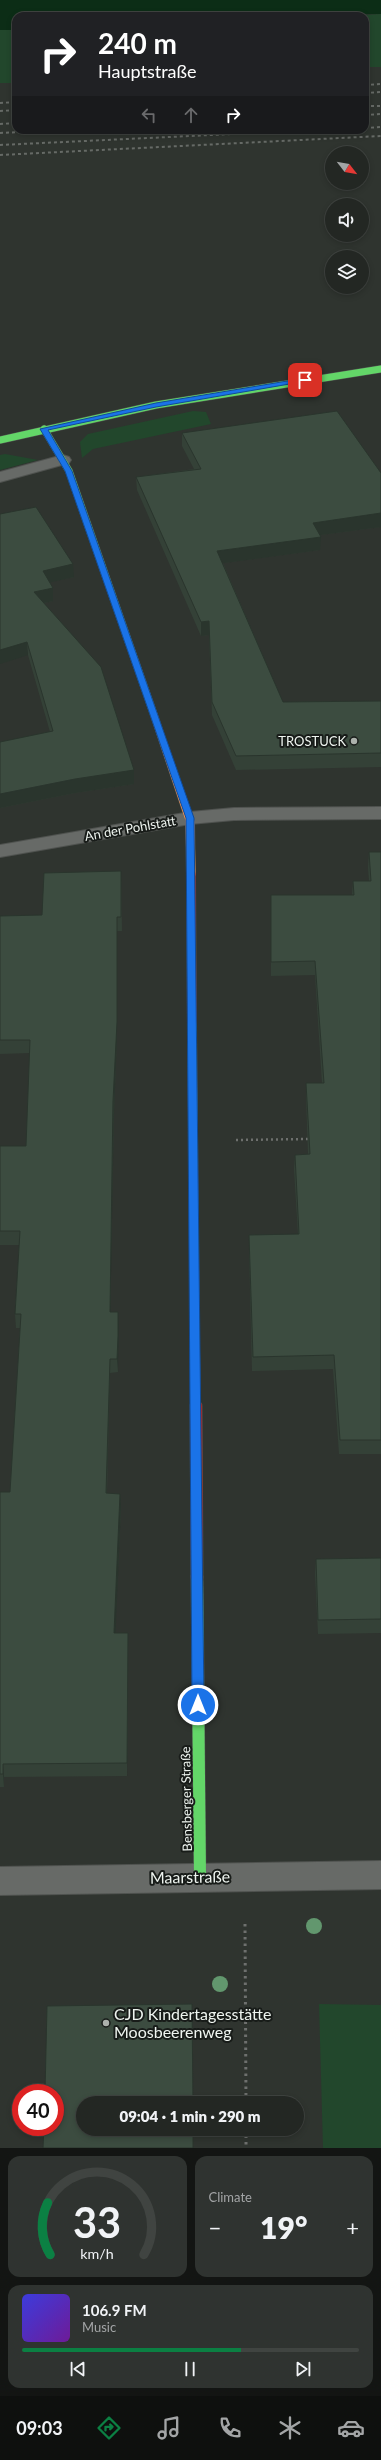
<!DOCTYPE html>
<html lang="en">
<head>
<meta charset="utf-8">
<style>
  :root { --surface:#232723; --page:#2f3330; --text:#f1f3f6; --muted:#a3a5a6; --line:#404441; --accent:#0b8043 }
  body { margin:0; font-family:Lato,sans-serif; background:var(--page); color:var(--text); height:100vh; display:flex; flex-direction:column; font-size:15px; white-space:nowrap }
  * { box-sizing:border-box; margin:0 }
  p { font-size:13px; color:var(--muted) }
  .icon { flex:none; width:22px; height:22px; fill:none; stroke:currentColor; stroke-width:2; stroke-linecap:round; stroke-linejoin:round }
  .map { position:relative; height:2148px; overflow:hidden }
  .sheet { display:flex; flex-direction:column; gap:8px; padding:8px; background:#131513; flex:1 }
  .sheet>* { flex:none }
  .guide { position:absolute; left:12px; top:12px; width:357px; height:122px; border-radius:12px; box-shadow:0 2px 6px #0003,0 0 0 1px var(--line); background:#202124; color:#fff; overflow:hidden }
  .needle { width:26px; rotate:121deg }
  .controls { position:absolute; left:325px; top:146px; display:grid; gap:8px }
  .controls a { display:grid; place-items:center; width:44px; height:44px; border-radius:50%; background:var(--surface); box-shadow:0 2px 6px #0003,0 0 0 1px var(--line); font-size:20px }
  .speed { position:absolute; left:12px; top:2084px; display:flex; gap:8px; font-size:20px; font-weight:700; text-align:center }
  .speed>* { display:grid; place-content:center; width:52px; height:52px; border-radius:50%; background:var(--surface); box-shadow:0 2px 6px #0003,0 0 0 1px var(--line); line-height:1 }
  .speed .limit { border:6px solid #d22; background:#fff; color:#111 }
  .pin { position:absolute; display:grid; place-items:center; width:34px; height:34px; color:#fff; margin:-17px; border-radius:8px; box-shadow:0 2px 6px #0006 }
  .me { position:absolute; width:44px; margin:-22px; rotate:0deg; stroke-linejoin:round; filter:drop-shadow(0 0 3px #0008) }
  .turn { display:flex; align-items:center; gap:14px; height:84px; padding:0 20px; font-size:18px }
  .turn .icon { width:52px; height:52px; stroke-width:2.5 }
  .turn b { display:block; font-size:28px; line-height:34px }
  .lanes { display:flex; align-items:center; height:38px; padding:0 20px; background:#0003; justify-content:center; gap:20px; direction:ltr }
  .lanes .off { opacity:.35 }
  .big { font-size:30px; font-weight:800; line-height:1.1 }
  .sheet .card { flex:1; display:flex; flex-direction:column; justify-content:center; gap:6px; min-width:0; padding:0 14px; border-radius:12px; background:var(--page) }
  .sheet .dial { align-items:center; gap:0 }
  .dial svg { height:104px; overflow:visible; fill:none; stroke:var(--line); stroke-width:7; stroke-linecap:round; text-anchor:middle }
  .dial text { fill:var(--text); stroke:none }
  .song { display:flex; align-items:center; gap:12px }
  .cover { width:48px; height:48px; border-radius:6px; background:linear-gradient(135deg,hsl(240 70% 55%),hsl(280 70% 35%)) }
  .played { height:4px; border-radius:2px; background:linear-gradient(90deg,var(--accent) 65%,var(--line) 65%) }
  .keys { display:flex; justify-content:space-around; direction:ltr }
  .heat { display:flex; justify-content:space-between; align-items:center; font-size:22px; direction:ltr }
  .sheet .tiles { flex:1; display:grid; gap:8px; grid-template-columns:1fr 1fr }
  .card:last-child { grid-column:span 2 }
  .trip { position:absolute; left:76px; top:2096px; width:228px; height:40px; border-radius:20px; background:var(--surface); box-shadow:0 2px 6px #0003,0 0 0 1px var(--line); font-weight:800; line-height:40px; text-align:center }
  .tab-bar { display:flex; height:64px; justify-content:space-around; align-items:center; background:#0e100e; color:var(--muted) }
  .tab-bar .icon { width:28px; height:28px }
  .tab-bar .selected { color:var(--accent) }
  .tab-bar b { font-size:18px; color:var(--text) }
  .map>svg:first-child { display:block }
  .green { fill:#22472c }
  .water { fill:#0c2d16 }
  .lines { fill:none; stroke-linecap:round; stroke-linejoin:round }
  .street-casing { stroke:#4f524f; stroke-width:2 }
  .fast-far2-casing { stroke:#4f524f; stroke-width:8 }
  .fast-far1-casing { stroke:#4f524f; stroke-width:10 }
  .fast-casing { stroke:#4f524f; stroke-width:13 }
  .slow-far1-casing { stroke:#4f524f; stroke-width:8 }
  .slow-casing { stroke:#4f524f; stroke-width:10 }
  .jam-far1-casing { stroke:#4f524f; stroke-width:10 }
  .jam-casing { stroke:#4f524f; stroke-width:13 }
  .path-far1 { stroke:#6e706e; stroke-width:2.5; stroke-dasharray:2 3; stroke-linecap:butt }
  .path { stroke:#6e706e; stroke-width:3; stroke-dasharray:2.5 4; stroke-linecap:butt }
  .street { fill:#676a67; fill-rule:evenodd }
  .fast-far2 { stroke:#63d668; stroke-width:7 }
  .fast-far1 { stroke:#63d668; stroke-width:9 }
  .fast { stroke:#63d668; stroke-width:12 }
  .slow-far1 { stroke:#ff974d; stroke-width:7 }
  .slow { stroke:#ff974d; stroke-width:9 }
  .jam-far1 { stroke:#b3261e; stroke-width:9 }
  .jam { stroke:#b3261e; stroke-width:12 }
  .rail { stroke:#666a66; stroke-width:2; stroke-dasharray:3 3; stroke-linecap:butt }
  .tree { fill:#62976e }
  .wall { fill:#344137 }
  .shaded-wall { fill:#2a352d }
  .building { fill:#3c4c40; stroke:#2a352d }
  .route { fill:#1a73e8; stroke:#114b97 }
  .poi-dot { fill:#acb1ac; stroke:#181c19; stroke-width:1.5 }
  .labels { text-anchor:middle; stroke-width:4; stroke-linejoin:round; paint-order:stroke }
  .poi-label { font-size:13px; fill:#eff5f0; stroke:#181c19; text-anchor:end }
  .street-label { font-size:13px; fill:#eff5f0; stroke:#181c19 }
  .near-street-label { font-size:16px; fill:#eff5f0; stroke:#181c19 }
  .near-poi-label { font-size:16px; fill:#eff5f0; stroke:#181c19; text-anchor:start }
</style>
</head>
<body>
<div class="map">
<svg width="381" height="2148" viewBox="0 0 381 2148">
  <rect width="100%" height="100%" fill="#2f342f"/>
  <path class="green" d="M381 14V67H365V16H343Z
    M0 30H16V83H0Z
    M193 411 206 412 211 424 93 449 82 458 80 442 88 434Z
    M5 454 38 460 0 470V455Z
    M319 2004 381 2005V2148H323Z"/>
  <path class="water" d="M0 0H381V14L16 16V30H0Z"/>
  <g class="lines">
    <g class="street-casing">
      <path id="street" d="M63 455 69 457 71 460 69 463 0 482V472Z
        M381 807V819L234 820 190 824 0 857V845L190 812 234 808Z
        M381 1861V1889L0 1895V1867Z"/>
    </g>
    <g class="fast-far2-casing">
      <path id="fast-far2" d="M44 429 69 471 154 715
        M0 440 156 405 381 369"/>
    </g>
    <g class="fast-far1-casing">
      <path id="fast-far1" d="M192 1023 195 1348"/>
    </g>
    <g class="fast-casing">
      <path id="fast" d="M197 1577 200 1877"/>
    </g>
    <g class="slow-far1-casing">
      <path id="slow-far1" d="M154 715 190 823"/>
    </g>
    <g class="slow-casing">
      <path id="slow" d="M190 822 191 874"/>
    </g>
    <g class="jam-far1-casing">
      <path id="jam-far1" d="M191 874 192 1023
        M195 1348 196 1407"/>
    </g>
    <g class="jam-casing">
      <path id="jam" d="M196 1406 197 1577"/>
    </g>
    <path class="path-far1" d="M236 1140 308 1139"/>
    <path class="path" d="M245 1924 246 2103
      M246 2129V2148"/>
    <use href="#street" class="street"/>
    <use href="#fast-far2" class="fast-far2"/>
    <use href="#fast-far1" class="fast-far1"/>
    <use href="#fast" class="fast"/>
    <use href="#slow-far1" class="slow-far1"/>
    <use href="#slow" class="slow"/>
    <use href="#jam-far1" class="jam-far1"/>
    <use href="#jam" class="jam"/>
    <path class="rail" d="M365 85 381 84
      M365 93 381 92
      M0 103 16 102
      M365 106H381
      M0 111 16 110
      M365 115 381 114
      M0 124 16 123
      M365 128 381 127
      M0 133 69 130
      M0 145 317 130
      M0 155 381 136"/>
  </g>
  <g class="tree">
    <circle cx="314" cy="1926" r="8"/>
    <circle cx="220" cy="1984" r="8"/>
  </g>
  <path class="wall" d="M182 433 381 473V527L320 535V550L223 563 283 702 381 701V767L236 770 212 715 209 635 201 636 137 490 136 477 194 469 182 446Z
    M0 514 74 577 50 582 53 601 44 603 134 784 75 793 0 808V742L50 732 28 655Z
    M369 852H381V1454H339L333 1369 252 1371 249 1250V1235L298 1234 294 1169 295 1155 308 1154 306 1097V1083H322L315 975 271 976V895H352L353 881H369L368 867Z
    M121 871 122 931H117V1036L114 1114 110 1312H118V1372L110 1373 107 1493 121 1507 115 1633H128L127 1776 4 1777V1787H0V1492H10L20 1328H16L15 1314 19 1245H0V1146H26L30 1053 0 1054V916L42 915Z
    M381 1558V1633L318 1634 315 1573 316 1559Z"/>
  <path class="shaded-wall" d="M381 513V527L313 536V523Z
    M321 537 320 550 217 564V551Z
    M73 564 74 577 43 584V571Z
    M53 588V601L35 605 34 592Z
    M209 621V635L201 636V622Z
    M27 642 28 655 0 664V650Z
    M134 770V784L75 793 0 808V794L75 779Z
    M117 917V1036L114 1114 110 1326V1312Z
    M118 1312 119 1325 118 1372 117 1359Z
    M110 1359V1373L106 1507V1493Z
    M120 1494 121 1507 115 1646 114 1633Z
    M128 1633V1646L127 1776V1763Z
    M3 1764 4 1777V1787L3 1774Z"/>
  <path class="building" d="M337 411 381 473V513L313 523 321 537 217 551 283 702 381 701V753L236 756 212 702 209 621 201 622 136 477 201 469 182 433Z
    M36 507 73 564 43 571 53 588 34 592 101 667 134 770 75 779 0 794V742L53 731 27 642 0 650V514Z
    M369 852H381V1440H340L334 1355 253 1357 249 1235 299 1234 295 1155 310 1154 306 1083H324L315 961 271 962V895H354L353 881H371Z
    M121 871V917H117V1022L113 1101 110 1312H118V1336L117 1359H110L106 1493 120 1494 114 1633H128L127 1763 3 1764V1774H0V1492H10L21 1314H15L20 1231H0V1146H26L30 1040H0V916L42 915 44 873Z
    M381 1558V1619L318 1620 316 1559Z
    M192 2004 193 2103H83V2129H193V2148H43L44 2127H55V2093H45L47 2006Z"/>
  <path class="route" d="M305 378 307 381 156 407 48 430 72 471 194 818 204 1705 198 1710 192 1705 186 818 65 471 40 429 156 403Z"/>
  <g class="poi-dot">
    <circle cx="354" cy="741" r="4"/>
    <circle cx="106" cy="2023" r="4"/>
  </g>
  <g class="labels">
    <g class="poi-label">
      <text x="346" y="746">TROSTUCK</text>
    </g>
    <g class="street-label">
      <text transform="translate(130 828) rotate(-10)" y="5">An der Pohlstatt</text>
      <text transform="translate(186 1799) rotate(-91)" y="5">Bensberger Straße</text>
    </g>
    <g class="near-street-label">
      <text transform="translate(190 1877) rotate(-1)" y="6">Maarstraße</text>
    </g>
    <g class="near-poi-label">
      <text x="114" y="2020">CJD Kindertagesstätte<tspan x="114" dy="18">Moosbeerenweg</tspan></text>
    </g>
  </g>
</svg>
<div class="controls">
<a><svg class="needle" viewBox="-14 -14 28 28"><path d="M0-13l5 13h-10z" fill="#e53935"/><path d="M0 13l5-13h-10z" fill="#a3a5a6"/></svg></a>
<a><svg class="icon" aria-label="sound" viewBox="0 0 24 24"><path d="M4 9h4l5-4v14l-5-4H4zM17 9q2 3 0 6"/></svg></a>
<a><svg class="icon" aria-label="layers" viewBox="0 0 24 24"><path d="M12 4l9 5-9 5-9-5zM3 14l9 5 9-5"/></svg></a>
</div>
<div class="speed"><div class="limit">40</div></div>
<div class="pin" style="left:305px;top:380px;background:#d93025"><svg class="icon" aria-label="arrive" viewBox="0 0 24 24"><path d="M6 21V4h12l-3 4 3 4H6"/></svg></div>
<svg class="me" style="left:198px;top:1705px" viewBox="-20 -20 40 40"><circle r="17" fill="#1a73e8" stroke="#fff" stroke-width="3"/><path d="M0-11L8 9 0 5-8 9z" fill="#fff"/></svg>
<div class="trip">09:04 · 1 min · 290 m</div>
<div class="guide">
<div class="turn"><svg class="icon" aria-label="right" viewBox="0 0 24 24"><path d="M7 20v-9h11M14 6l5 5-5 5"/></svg><div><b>240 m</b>Hauptstraße</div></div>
<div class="lanes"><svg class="icon off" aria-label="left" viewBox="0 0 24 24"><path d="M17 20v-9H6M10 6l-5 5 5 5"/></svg><svg class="icon off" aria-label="ahead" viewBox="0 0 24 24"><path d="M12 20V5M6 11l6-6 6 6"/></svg><svg class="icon" aria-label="right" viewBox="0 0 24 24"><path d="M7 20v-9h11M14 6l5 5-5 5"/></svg></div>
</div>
</div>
<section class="sheet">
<div class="tiles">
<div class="card dial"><svg viewBox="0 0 100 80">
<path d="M14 69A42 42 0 1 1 86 69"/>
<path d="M14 69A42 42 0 0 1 12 29" stroke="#0b8043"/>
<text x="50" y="56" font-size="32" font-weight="700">33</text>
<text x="50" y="72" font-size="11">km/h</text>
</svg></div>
<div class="card"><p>Climate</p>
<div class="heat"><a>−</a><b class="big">19°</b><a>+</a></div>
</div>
<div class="card">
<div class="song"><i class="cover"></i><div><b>106.9 FM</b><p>Music</p></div></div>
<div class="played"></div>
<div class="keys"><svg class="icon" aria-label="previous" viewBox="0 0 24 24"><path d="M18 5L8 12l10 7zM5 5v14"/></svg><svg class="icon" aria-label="pause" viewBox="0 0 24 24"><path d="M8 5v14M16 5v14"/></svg><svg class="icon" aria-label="next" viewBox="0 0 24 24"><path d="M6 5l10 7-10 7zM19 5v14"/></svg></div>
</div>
</div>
</section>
<nav class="tab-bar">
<b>09:03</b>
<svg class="icon selected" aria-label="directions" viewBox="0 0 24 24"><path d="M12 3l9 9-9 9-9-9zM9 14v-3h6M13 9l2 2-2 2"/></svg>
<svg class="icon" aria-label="music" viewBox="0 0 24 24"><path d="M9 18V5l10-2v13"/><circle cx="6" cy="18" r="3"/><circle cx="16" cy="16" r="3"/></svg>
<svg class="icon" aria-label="phone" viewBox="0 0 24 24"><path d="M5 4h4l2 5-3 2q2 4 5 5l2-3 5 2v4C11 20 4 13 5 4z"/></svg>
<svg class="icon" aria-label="climate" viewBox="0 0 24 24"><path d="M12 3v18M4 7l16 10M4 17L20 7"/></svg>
<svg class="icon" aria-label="car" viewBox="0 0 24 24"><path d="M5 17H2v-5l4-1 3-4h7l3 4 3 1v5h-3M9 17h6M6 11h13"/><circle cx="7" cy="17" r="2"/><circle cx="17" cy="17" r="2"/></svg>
</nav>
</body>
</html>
